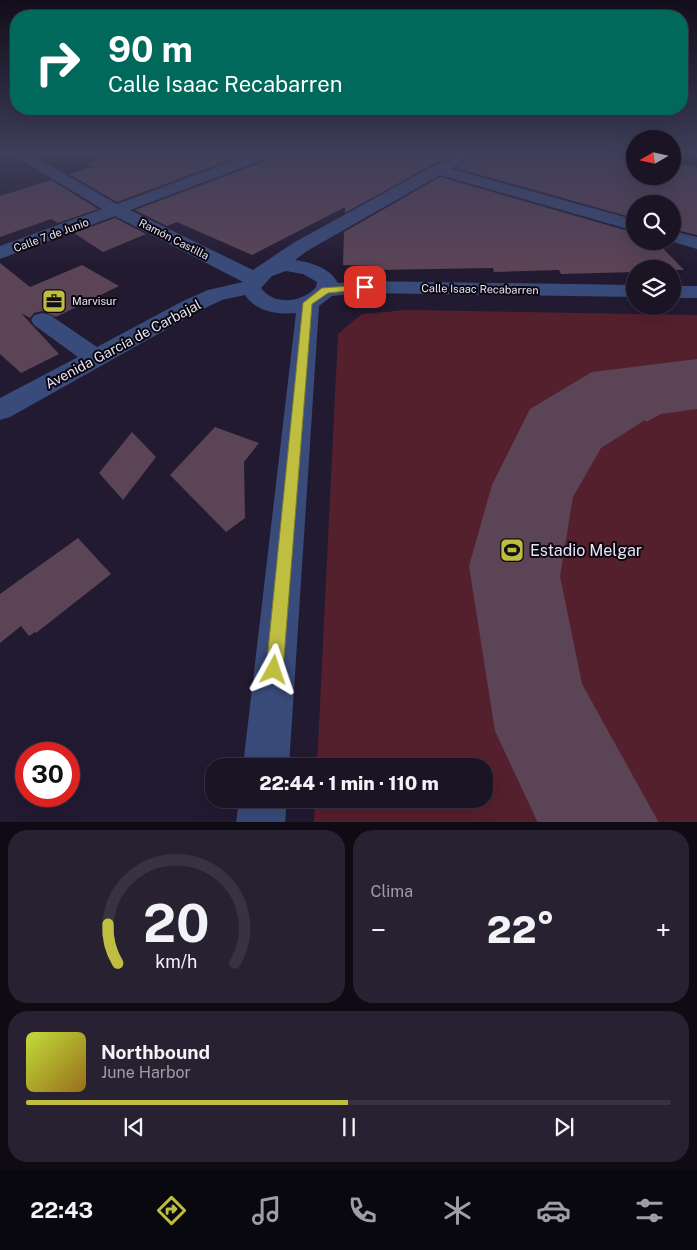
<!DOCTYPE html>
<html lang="es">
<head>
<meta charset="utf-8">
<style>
  :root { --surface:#1a1425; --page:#272132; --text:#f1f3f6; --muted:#9f9ea7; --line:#383342; --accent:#c0be40 }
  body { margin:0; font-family:"Public Sans",sans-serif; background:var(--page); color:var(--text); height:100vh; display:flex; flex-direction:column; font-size:19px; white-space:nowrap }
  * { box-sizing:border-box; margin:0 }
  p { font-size:16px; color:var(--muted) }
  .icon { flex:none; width:28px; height:28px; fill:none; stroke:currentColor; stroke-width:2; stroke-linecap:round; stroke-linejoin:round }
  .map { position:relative; height:822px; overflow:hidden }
  .sheet { display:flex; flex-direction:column; gap:8px; padding:8px; background:#0e0b14; flex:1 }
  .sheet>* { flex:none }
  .top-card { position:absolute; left:10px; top:10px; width:678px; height:105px; border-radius:20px; box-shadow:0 5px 20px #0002,0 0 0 1px var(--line); background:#00695c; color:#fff; overflow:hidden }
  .needle { width:32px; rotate:261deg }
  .controls { position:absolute; left:626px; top:130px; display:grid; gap:10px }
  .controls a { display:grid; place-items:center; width:55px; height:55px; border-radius:50%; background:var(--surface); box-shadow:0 5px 20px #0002,0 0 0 1px var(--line); font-size:25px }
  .speed { position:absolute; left:15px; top:742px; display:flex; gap:10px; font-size:25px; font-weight:700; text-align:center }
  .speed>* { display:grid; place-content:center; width:65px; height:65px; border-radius:50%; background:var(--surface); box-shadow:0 5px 20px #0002,0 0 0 1px var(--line); line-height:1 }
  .speed .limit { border:8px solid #d22; background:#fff; color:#111 }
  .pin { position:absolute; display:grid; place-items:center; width:42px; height:42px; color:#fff; margin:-21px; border-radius:10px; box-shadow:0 2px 8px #0006 }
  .me { position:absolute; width:55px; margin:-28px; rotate:5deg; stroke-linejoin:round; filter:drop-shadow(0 0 4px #0008) }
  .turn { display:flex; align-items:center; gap:18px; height:105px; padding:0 15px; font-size:22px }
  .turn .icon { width:65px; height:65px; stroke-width:2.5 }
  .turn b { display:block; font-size:35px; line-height:42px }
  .big { font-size:38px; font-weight:800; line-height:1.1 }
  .sheet .widget { flex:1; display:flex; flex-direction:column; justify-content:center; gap:8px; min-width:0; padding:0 18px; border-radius:20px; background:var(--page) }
  .sheet .dial { align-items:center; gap:0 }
  .dial svg { height:130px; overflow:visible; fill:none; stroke:var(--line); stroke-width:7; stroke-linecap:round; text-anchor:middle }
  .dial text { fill:var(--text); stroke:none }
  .song { display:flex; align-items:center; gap:15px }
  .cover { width:60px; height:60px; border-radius:8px; background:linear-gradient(135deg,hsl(70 70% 55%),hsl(40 70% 35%)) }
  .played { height:5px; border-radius:2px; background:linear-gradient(90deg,var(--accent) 50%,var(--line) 50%) }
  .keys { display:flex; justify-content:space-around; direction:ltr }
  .heat { display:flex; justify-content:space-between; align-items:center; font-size:28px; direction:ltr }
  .sheet .tiles { flex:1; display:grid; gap:8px; grid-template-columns:1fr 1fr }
  .widget:last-child { grid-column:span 2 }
  .trip { position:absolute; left:205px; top:758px; width:288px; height:50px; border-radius:20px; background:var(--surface); box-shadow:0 5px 20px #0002,0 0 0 1px var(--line); font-weight:800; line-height:50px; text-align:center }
  .dock { display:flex; height:80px; justify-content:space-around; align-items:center; background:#0a080f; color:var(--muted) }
  .dock .icon { width:35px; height:35px }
  .dock .current { color:var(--accent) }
  .dock b { font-size:22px; color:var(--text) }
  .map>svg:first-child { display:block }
  .green { fill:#54202d }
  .building { fill:#5c4457 }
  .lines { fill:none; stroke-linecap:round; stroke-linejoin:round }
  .minor { fill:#394b7a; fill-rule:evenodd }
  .major { fill:#5075d6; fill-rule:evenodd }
  .route { fill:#c0be40; stroke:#7d7c2a }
  .labels { text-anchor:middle; stroke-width:4; stroke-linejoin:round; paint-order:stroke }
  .far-street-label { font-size:11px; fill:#e9e4f4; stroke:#0a0711 }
  .far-poi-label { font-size:11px; fill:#e9e4f4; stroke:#0a0711; text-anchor:start }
  .street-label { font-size:14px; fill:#e9e4f4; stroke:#0a0711 }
  .near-poi-label { font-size:16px; fill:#e9e4f4; stroke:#0a0711; text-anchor:start }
</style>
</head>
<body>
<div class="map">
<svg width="697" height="823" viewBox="0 0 697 823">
  <rect width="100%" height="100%" fill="#221a31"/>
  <path class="green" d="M407 310 697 315V822L314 823 315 799H484V766H317L338 334 362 314Z"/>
  <path class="building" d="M122 152H251L117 202 69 174 92 167 85 164Z
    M280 152H455L345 213V207L252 255 177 222 167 226 135 210 277 157Z
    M479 152H632L635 153V176H672V162L697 168V235L672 229V204H635L634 218 456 168Z
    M440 177 635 233V241H656L684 270 635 269V272L561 274 559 270 494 272 493 268 376 270 375 266 343 265 344 232Z
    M51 180 98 209 58 223 51 219 0 237V196Z
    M115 218 146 234 103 252 74 233Z
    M0 263 30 287 82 265 119 286 56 317 42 311 34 313 30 318 21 313 59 354 21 373 0 354Z
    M697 359V409L661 414 646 422 645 420 601 448 573 497 560 576 582 684 659 823H538L495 731 469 566 492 485 530 409 592 372Z
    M215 427 259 443 244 462 245 518 226 532 170 475Z
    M132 432 156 457 123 500 99 473Z
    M78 538 111 574 36 633 35 632 29 636 21 626 0 643V594Z"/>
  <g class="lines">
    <path class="minor" d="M9 152H26L117 204 257 152H278L276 155 130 210 253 270 293 243 459 152H477L451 169 635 220V231L440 175 307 251 295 260C312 263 329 267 338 283L365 281 635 285V297L365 293 332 296 319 306 289 766H243L296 313C278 315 255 311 245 295L222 300 199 311 10 417 0 420V398L78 357 34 325 31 320 34 315 42 313 50 315 97 347 183 301 208 290 243 282 115 216 0 259V246L102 209ZM286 271 303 274 317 282 316 287C302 303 274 306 261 288L272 276Z
      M672 231 697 237V249L670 241H672Z
      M672 286H697V298H672Z
      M239 799H287L285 823H236Z"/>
    <path class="major" d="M686 152H697V157L688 155Z"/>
  </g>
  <linearGradient id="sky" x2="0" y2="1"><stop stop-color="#130e1b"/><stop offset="0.57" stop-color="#3e3e5a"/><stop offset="1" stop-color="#3e3e5a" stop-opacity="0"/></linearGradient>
  <rect width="697" height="267" fill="url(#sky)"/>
  <path class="route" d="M365 285 368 286V289L328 293 312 304 283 670 280 676 274 678 268 676 266 670 303 303 322 288Z"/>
  <defs>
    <g id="office-square" transform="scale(1.25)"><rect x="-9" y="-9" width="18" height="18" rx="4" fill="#c0be40" stroke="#0a0711"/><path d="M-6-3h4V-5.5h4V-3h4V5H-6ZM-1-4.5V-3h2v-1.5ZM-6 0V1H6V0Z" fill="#111"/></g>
    <g id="stadium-square" transform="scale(1.25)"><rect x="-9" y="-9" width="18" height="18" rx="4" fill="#c0be40" stroke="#0a0711"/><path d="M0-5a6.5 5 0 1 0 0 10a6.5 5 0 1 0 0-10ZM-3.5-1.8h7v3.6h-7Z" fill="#111"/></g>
  </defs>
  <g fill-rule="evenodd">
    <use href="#office-square" x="54" y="301"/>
    <use href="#stadium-square" x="512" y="550"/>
  </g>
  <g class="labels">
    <g class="far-street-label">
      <text transform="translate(51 235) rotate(-20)" y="4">Calle 7 de Junio</text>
      <text transform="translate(174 239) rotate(27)" y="4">Ramón Castilla</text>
      <text transform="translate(480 289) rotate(1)" y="4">Calle Isaac Recabarren</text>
    </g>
    <g class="far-poi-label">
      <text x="72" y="305">Marvisur</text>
    </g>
    <g class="street-label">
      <text transform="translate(123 344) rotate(-28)" y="5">Avenida García de Carbajal</text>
    </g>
    <g class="near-poi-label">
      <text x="530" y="556">Estadio Melgar</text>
    </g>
  </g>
</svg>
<div class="controls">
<a><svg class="needle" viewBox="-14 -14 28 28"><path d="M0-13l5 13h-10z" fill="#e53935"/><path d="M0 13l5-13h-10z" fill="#9f9ea7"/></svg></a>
<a><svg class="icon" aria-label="search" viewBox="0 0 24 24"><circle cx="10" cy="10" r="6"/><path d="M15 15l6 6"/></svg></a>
<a><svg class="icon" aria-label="layers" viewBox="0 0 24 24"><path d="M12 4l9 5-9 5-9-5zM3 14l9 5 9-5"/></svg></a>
</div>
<div class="speed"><div class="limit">30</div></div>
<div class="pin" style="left:365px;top:287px;background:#d93025"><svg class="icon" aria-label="arrive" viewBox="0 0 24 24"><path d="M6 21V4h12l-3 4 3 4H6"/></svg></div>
<svg class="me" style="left:274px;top:670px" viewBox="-20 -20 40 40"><path d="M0-17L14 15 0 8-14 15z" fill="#c0be40" stroke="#fff" stroke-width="4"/></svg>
<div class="trip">22:44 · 1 min · 110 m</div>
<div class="top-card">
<div class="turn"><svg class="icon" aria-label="right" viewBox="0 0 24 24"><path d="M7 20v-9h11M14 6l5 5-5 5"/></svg><div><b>90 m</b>Calle Isaac Recabarren</div></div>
</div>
</div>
<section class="sheet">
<div class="tiles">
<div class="widget dial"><svg viewBox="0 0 100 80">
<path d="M14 69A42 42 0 1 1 86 69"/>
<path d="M14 69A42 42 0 0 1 8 45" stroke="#c0be40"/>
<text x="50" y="56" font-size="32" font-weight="700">20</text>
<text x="50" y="72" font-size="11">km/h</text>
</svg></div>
<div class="widget"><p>Clima</p>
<div class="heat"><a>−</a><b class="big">22°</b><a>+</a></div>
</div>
<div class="widget">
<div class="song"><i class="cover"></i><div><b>Northbound</b><p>June Harbor</p></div></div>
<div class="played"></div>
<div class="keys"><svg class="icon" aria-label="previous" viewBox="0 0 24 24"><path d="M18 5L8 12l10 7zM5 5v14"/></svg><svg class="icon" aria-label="pause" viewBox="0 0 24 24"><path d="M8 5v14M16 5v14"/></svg><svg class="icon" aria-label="next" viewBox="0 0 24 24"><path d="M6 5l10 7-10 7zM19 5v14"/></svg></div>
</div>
</div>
</section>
<nav class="dock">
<b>22:43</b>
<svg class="icon current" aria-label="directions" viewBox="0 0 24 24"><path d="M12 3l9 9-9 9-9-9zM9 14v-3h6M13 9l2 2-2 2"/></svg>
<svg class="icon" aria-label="music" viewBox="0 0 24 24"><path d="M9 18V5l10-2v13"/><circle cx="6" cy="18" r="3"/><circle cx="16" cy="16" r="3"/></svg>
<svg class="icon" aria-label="phone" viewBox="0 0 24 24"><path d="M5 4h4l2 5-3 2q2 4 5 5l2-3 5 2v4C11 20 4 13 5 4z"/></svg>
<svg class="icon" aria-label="climate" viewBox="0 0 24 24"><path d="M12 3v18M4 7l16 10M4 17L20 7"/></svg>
<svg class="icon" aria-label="car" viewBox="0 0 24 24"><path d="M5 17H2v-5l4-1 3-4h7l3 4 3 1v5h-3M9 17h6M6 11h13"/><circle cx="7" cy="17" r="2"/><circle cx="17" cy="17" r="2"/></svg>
<svg class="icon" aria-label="filters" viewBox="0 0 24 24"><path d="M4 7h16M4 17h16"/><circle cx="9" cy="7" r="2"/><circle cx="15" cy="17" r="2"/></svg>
</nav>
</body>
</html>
